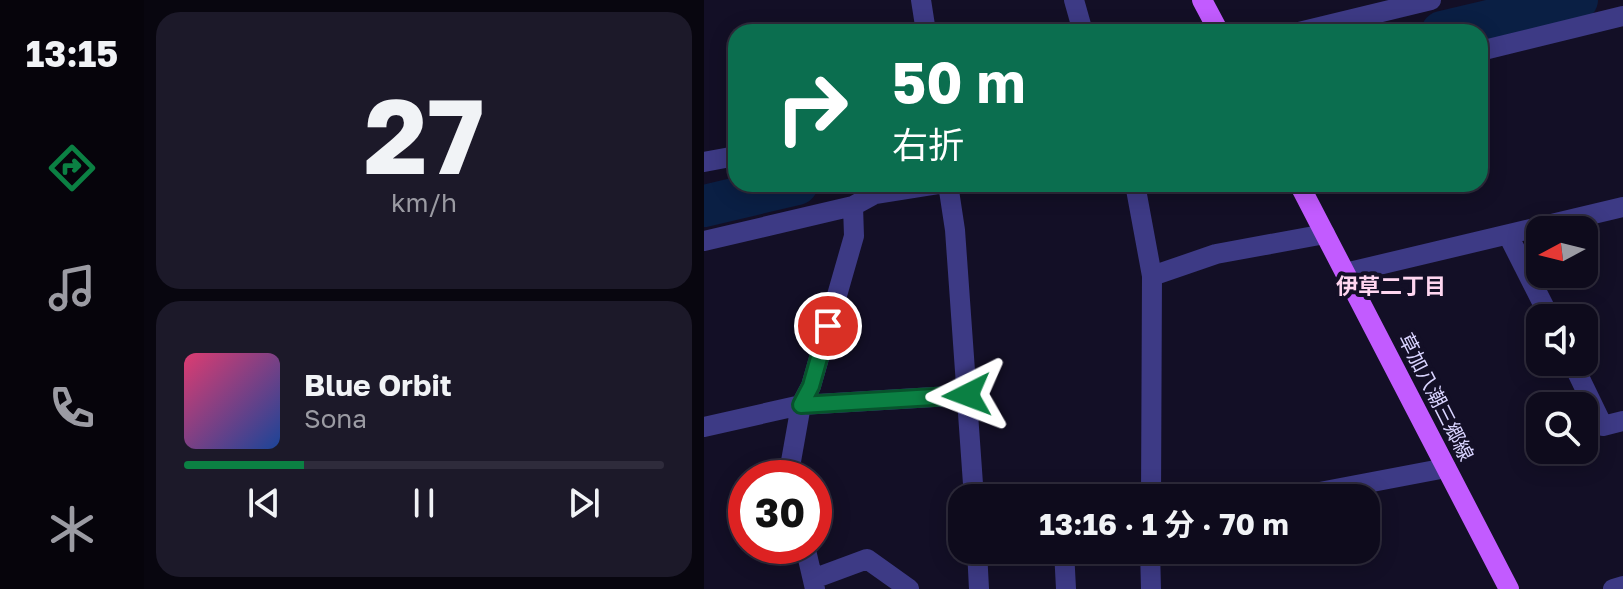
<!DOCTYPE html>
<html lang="ja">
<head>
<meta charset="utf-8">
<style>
  :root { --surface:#0e0b1c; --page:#1c1929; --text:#f1f3f6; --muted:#9b9ba3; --line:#2e2b3b; --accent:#0b8043 }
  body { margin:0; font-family:"Golos Text","Noto Sans JP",sans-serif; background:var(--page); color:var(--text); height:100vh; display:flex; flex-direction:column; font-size:30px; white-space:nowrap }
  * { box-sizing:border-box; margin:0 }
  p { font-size:26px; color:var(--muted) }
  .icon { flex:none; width:44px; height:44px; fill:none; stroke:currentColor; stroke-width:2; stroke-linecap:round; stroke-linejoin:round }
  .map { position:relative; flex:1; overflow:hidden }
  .drawer { display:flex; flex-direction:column; gap:12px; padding:12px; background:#08060f; width:560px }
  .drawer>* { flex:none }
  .top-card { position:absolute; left:24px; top:24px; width:760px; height:168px; border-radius:24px; box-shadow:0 4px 20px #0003,0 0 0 2px var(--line); background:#0b6e4f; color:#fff; overflow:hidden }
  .needle { width:52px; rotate:263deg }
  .controls { position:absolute; left:822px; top:216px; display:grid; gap:16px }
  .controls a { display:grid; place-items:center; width:72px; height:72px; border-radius:16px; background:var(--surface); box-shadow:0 4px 20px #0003,0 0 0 2px var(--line); font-size:40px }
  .speed { position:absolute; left:24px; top:460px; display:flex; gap:16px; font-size:40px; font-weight:700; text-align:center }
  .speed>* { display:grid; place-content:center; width:104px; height:104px; border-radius:50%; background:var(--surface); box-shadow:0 4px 20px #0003,0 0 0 2px var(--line); line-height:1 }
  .speed .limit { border:12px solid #d22; background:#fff; color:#111 }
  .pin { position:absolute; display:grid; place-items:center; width:68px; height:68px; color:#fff; margin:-34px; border:4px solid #fff; border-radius:50%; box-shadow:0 2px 8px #0007 }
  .me { position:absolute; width:88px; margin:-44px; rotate:267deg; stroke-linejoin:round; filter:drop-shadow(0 0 6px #0008) }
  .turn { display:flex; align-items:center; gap:28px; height:168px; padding:0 32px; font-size:36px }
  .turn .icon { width:104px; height:104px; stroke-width:2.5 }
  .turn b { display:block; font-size:56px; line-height:68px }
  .drawer .card { flex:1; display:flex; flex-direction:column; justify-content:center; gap:12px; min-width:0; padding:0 28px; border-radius:24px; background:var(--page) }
  .drawer .dial { align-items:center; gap:0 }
  .dial b { font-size:104px; line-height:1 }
  .song { display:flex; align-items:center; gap:24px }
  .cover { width:96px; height:96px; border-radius:12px; background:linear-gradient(135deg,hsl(340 70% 55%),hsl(220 70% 35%)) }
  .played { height:8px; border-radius:4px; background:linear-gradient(90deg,var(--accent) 25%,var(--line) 25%) }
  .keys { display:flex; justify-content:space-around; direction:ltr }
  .trip { position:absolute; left:244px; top:484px; width:432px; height:80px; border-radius:24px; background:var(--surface); box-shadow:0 4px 20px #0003,0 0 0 2px var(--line); font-weight:700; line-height:80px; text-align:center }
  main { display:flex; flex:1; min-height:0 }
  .tabs { display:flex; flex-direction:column; width:144px; justify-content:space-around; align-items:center; background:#06040b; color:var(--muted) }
  .tabs .icon { width:56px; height:56px }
  .tabs .on { color:var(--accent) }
  .tabs b { font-size:36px; color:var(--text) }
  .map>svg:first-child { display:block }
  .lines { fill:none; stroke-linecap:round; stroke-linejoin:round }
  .river { stroke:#0a1f44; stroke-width:42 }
  .minor { stroke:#3d3a85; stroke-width:20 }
  .major { stroke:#c25bff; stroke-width:20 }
  .route-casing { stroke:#07532c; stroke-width:20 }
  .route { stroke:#0b8043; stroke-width:14 }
  .labels { text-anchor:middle; stroke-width:8; stroke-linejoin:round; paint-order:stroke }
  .street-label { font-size:20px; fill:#d9d4ff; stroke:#130f26 }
  .neighbourhood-label { font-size:22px; font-weight:bold; fill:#ffd6f0; stroke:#130f26 }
</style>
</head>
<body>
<main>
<nav class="tabs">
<b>13:15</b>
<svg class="icon on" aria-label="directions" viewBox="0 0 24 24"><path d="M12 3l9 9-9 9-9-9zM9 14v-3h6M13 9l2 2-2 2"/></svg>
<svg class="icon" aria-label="music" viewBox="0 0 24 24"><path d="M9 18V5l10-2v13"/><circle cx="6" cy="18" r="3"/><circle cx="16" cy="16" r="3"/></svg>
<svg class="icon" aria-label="phone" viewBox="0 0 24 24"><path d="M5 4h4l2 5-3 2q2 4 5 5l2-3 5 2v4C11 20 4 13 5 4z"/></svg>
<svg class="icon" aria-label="climate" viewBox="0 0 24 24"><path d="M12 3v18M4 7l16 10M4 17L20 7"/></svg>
</nav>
<section class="drawer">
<div class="card dial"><b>27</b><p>km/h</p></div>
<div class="card">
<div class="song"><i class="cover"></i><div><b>Blue Orbit</b><p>Sona</p></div></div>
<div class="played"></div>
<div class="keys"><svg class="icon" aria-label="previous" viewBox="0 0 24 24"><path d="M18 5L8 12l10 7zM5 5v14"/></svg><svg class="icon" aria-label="pause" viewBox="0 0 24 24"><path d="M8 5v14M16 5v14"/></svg><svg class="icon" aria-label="next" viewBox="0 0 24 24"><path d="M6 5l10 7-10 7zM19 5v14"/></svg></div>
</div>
</section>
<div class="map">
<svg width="919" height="589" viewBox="0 0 919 589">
  <rect width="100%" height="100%" fill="#130f26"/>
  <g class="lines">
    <path class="river" d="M738 32 873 0
      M0 206 93 184"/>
    <path class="minor" d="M217 0 222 32
      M370 0 379 32
      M595 32 727 0
      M776 51 919 16
      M0 162 32 156
      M244 184 251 230 270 498
      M431 184 448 276 447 498
      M804 235 846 318
      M0 241 149 206 171 194 234 184
      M641 273 919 207
      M448 276 512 254 621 234
      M868 362 899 426 919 421
      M0 427 97 405 263 395
      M84 478 97 405 107 386 150 236 149 206
      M323 498H344
      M584 498 742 468
      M101 546 111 589
      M273 550 275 589
      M360 550 362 589
      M446 550 447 589
      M109 579 163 559 205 589
      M909 589 919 586"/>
    <path class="major" d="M498 0 515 32
      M595 184 805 589"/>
  </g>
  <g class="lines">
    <g class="route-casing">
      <path id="route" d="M124 326 107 386 97 405 263 395"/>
    </g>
    <use href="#route" class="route"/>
  </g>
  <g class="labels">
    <g class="street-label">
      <text transform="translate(732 397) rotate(63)" y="7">草加八潮三郷線</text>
    </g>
    <g class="neighbourhood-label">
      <text x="687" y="294">伊草二丁目</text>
    </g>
  </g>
</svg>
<div class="controls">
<a><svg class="needle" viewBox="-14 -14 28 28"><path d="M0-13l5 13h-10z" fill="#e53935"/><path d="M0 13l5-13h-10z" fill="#9b9ba3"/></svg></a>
<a><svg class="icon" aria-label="sound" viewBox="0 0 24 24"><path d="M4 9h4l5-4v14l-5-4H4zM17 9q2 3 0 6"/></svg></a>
<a><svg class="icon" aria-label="search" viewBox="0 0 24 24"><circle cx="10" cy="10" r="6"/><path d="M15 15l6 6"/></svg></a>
</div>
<div class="speed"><div class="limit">30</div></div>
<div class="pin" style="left:124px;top:326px;background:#d93025"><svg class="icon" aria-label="arrive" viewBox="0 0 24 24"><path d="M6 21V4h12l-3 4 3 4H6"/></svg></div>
<svg class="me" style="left:263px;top:395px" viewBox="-20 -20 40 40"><path d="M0-17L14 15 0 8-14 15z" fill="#0b8043" stroke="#fff" stroke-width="4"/></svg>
<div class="trip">13:16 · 1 分 · 70 m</div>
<div class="top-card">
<div class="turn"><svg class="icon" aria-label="right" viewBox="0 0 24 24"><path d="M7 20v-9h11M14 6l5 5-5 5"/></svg><div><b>50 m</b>右折</div></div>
</div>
</div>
</main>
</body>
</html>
